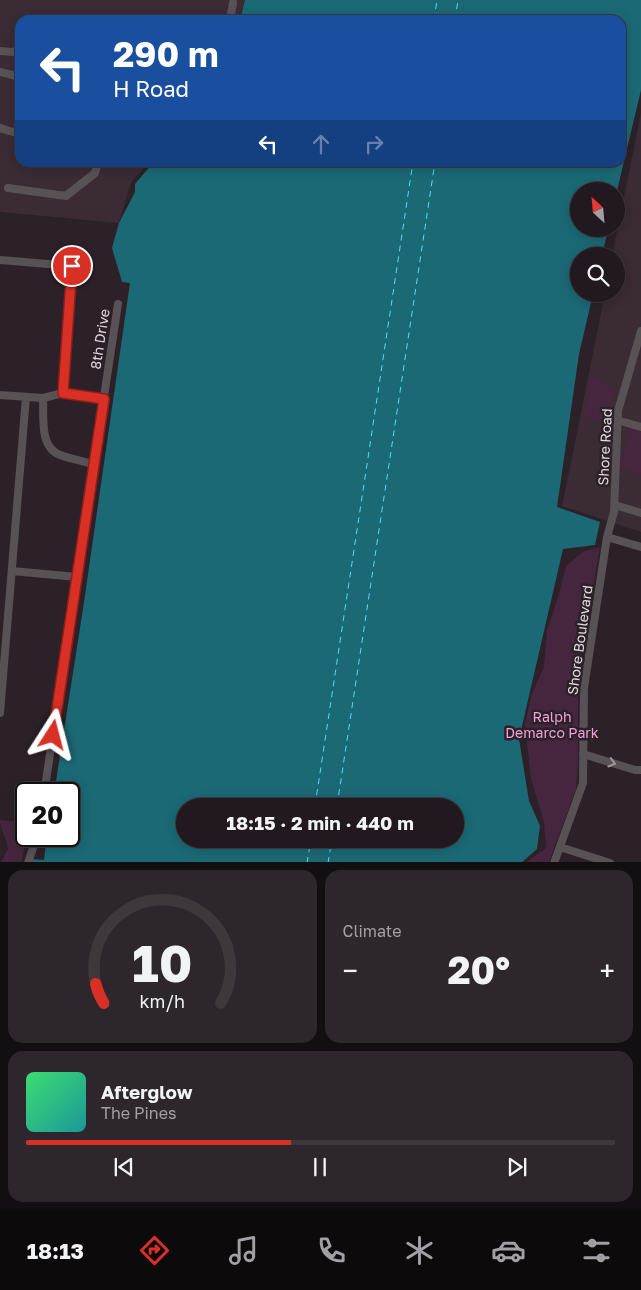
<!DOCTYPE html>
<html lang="en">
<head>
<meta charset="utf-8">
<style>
  :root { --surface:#21191f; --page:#2d262c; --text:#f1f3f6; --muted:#a2a0a4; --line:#3e383d; --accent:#d93025 }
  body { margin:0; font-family:"Golos Text",sans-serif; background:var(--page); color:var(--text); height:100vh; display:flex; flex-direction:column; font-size:19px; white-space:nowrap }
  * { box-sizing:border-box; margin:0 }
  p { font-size:16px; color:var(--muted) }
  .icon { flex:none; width:28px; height:28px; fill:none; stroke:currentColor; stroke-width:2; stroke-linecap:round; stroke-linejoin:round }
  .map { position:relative; height:862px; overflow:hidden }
  .drawer { display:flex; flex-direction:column; gap:8px; padding:8px; background:#120e11; flex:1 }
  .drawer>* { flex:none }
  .top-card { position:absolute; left:15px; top:15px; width:611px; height:152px; border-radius:15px; box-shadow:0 2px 12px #0003,0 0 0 1px var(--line); background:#1a4fa0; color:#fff; overflow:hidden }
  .needle { width:32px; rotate:334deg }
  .tools { position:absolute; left:570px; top:182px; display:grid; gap:10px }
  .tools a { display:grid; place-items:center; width:55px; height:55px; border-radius:50%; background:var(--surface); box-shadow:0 2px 12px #0003,0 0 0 1px var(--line); font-size:25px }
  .speed { position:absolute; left:15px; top:782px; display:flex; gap:10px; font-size:25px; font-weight:700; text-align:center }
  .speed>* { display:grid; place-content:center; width:65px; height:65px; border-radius:50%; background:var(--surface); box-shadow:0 2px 12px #0003,0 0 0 1px var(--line); line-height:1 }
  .speed .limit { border:2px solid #111; border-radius:8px; background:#fff; color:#111 }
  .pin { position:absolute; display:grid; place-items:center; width:42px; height:42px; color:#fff; margin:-21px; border:2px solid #fff; border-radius:50%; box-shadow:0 1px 5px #0007 }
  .me { position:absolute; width:55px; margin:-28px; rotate:9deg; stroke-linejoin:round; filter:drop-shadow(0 0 4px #0008) }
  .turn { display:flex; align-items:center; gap:18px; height:105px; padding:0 15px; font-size:22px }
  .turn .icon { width:65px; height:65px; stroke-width:2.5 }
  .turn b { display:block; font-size:35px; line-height:42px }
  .lanes { display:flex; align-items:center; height:48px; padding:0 15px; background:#0003; justify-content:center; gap:25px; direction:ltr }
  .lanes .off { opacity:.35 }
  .big { font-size:38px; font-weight:700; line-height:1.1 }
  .drawer .card { flex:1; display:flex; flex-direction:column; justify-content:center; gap:8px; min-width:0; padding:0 18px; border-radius:15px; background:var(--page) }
  .drawer .dial { align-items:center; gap:0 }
  .dial svg { height:130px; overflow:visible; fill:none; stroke:var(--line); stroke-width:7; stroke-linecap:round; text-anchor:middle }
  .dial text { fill:var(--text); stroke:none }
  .song { display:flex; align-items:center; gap:15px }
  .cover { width:60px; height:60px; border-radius:8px; background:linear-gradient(135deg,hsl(140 70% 55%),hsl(180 70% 35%)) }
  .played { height:5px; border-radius:2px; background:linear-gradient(90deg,var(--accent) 45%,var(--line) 45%) }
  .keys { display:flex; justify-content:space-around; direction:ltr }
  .heat { display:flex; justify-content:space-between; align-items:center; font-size:28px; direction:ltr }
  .drawer .tiles { flex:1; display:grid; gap:8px; grid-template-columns:1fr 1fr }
  .card:last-child { grid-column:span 2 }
  .trip { position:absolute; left:176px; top:798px; width:288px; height:50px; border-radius:25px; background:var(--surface); box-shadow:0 2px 12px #0003,0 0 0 1px var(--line); font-weight:700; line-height:50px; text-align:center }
  .menu { display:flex; height:80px; justify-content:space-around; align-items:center; background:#0d0a0c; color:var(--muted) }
  .menu .icon { width:35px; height:35px }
  .menu .current { color:var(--accent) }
  .menu b { font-size:22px; color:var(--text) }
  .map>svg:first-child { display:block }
  .built { fill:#3a2b35 }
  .green { fill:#46263e }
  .water { fill:#1b6975; fill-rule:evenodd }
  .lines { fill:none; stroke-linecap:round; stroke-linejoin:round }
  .ferry { stroke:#51def5; stroke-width:1; stroke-dasharray:6 5; stroke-linecap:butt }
  .minor { stroke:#585256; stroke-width:8 }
  .oneway { stroke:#9c969a }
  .route-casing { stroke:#8d1f18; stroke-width:12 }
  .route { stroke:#d93025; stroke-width:9 }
  .labels { text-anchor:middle; stroke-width:5; stroke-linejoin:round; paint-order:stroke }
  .street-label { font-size:14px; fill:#e0d9de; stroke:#2c2129 }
  .park-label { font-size:14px; fill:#f3a1dd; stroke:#2c2129 }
</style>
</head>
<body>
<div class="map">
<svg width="641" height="863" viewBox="0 0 641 863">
  <rect width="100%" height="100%" fill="#2c2129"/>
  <path class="built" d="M0 0H245L240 20H20V162L148 163 131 183 119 223 0 212Z
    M641 113V532L562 506 605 294H616V256H612Z"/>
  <path class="green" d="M590 377 604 379V386L615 390 605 420 584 418Z
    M630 428 641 432V475L620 467Z
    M600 547 581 657 578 690V761L576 789 549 862H527L546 848 544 822 531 779 525 725 531 696 544 667 547 630 558 597 566 566 584 551Z
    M0 820 26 822V836H28L21 862H1L8 849C7 839 0 828 0 820Z"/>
  <path class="water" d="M245 0H641V90L616 195V191H579V229H608L602 256H579V294H593L579 354 557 507 600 522 595 545 563 549 519 739 529 801 540 826 537 849 521 863H31V859L44 860 47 836H69V794H54L83 609 130 283 122 282 112 248 119 223 135 192V184L153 163 621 162V20H240ZM185 806H455V839H185Z"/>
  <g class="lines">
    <path class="ferry" d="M434 20 437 0
      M455 20 458 0
      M315 806 413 162
      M337 806 435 162
      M307 863 311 839
      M328 863 332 839"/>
    <path class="minor" d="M230 20 233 3
      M0 51 12 52 20 50
      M0 72 20 77
      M0 128 16 133 20 120
      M8 188 66 196 95 173 98 162
      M0 260 72 266 63 393
      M0 395 43 398 63 393 104 399
      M43 398C44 416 39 447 60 455 71 459 83 461 94 464
      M617 420 641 427
      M615 505 641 513
      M607 537 641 547
      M12 571 77 577
      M0 713 26 397
      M583 754 635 770H641
      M44 794 118 304
      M560 847 610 863
      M28 863 37 836
      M554 863 583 783 584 688 607 537 614 512 618 411 641 331"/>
  </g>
  <defs><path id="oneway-chevron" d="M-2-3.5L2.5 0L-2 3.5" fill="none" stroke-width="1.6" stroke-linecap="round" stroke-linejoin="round" transform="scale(1.25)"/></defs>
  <use class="oneway" href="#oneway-chevron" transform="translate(612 763) rotate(17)"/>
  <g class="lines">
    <g class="route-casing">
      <path id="route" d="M53 735 104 399 63 393 72 266"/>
    </g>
    <use href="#route" class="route"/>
  </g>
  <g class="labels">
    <g class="street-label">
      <text transform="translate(100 339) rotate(-81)" y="5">8th Drive</text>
      <text transform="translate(605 447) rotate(-87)" y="5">Shore Road</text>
      <text transform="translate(580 640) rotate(-82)" y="5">Shore Boulevard</text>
    </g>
    <g class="park-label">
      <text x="552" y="722">Ralph<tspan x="552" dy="16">Demarco Park</tspan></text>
    </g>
  </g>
</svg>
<div class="tools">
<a><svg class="needle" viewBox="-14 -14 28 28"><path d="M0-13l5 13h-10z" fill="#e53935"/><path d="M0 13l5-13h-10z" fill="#a2a0a4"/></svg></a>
<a><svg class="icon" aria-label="search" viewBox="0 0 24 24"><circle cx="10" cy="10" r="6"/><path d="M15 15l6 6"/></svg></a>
</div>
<div class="speed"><div class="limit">20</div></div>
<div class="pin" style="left:72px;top:266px;background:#d93025"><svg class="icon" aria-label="arrive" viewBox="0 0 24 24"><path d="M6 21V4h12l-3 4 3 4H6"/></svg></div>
<svg class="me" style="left:53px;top:735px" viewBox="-20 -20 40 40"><path d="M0-17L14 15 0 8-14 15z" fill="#d93025" stroke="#fff" stroke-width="4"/></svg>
<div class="trip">18:15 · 2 min · 440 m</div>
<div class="top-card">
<div class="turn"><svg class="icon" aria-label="left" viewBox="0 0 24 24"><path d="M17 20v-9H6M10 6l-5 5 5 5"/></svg><div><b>290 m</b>H Road</div></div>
<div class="lanes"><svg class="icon" aria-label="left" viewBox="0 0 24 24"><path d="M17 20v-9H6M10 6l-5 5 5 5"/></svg><svg class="icon off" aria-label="ahead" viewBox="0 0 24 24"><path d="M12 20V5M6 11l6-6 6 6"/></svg><svg class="icon off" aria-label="right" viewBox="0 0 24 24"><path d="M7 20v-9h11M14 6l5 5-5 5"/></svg></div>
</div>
</div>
<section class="drawer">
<div class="tiles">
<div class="card dial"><svg viewBox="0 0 100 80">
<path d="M14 69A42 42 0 1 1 86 69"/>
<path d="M14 69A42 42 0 0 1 9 57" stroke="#d93025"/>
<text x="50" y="56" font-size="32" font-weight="700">10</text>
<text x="50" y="72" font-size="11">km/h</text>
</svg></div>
<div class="card"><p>Climate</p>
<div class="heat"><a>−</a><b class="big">20°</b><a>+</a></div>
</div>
<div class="card">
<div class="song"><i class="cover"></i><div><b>Afterglow</b><p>The Pines</p></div></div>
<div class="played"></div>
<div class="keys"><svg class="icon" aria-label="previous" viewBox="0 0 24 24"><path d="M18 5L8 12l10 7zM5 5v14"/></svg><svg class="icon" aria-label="pause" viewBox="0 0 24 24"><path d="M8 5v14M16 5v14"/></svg><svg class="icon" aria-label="next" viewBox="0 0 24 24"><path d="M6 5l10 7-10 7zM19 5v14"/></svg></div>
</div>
</div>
</section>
<nav class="menu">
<b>18:13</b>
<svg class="icon current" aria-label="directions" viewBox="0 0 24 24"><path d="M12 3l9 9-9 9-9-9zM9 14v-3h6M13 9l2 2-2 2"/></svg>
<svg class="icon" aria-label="music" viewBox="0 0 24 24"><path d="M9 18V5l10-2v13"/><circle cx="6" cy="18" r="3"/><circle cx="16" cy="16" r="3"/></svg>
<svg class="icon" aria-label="phone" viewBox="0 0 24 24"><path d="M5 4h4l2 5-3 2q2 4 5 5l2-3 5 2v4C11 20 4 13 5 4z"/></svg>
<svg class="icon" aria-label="climate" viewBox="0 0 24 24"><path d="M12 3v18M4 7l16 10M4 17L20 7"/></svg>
<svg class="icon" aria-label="car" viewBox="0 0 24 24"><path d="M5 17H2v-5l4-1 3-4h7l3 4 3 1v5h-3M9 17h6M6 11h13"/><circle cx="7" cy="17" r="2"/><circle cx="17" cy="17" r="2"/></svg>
<svg class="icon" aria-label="filters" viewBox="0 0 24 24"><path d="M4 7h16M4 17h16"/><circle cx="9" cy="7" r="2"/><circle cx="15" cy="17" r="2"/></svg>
</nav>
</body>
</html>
